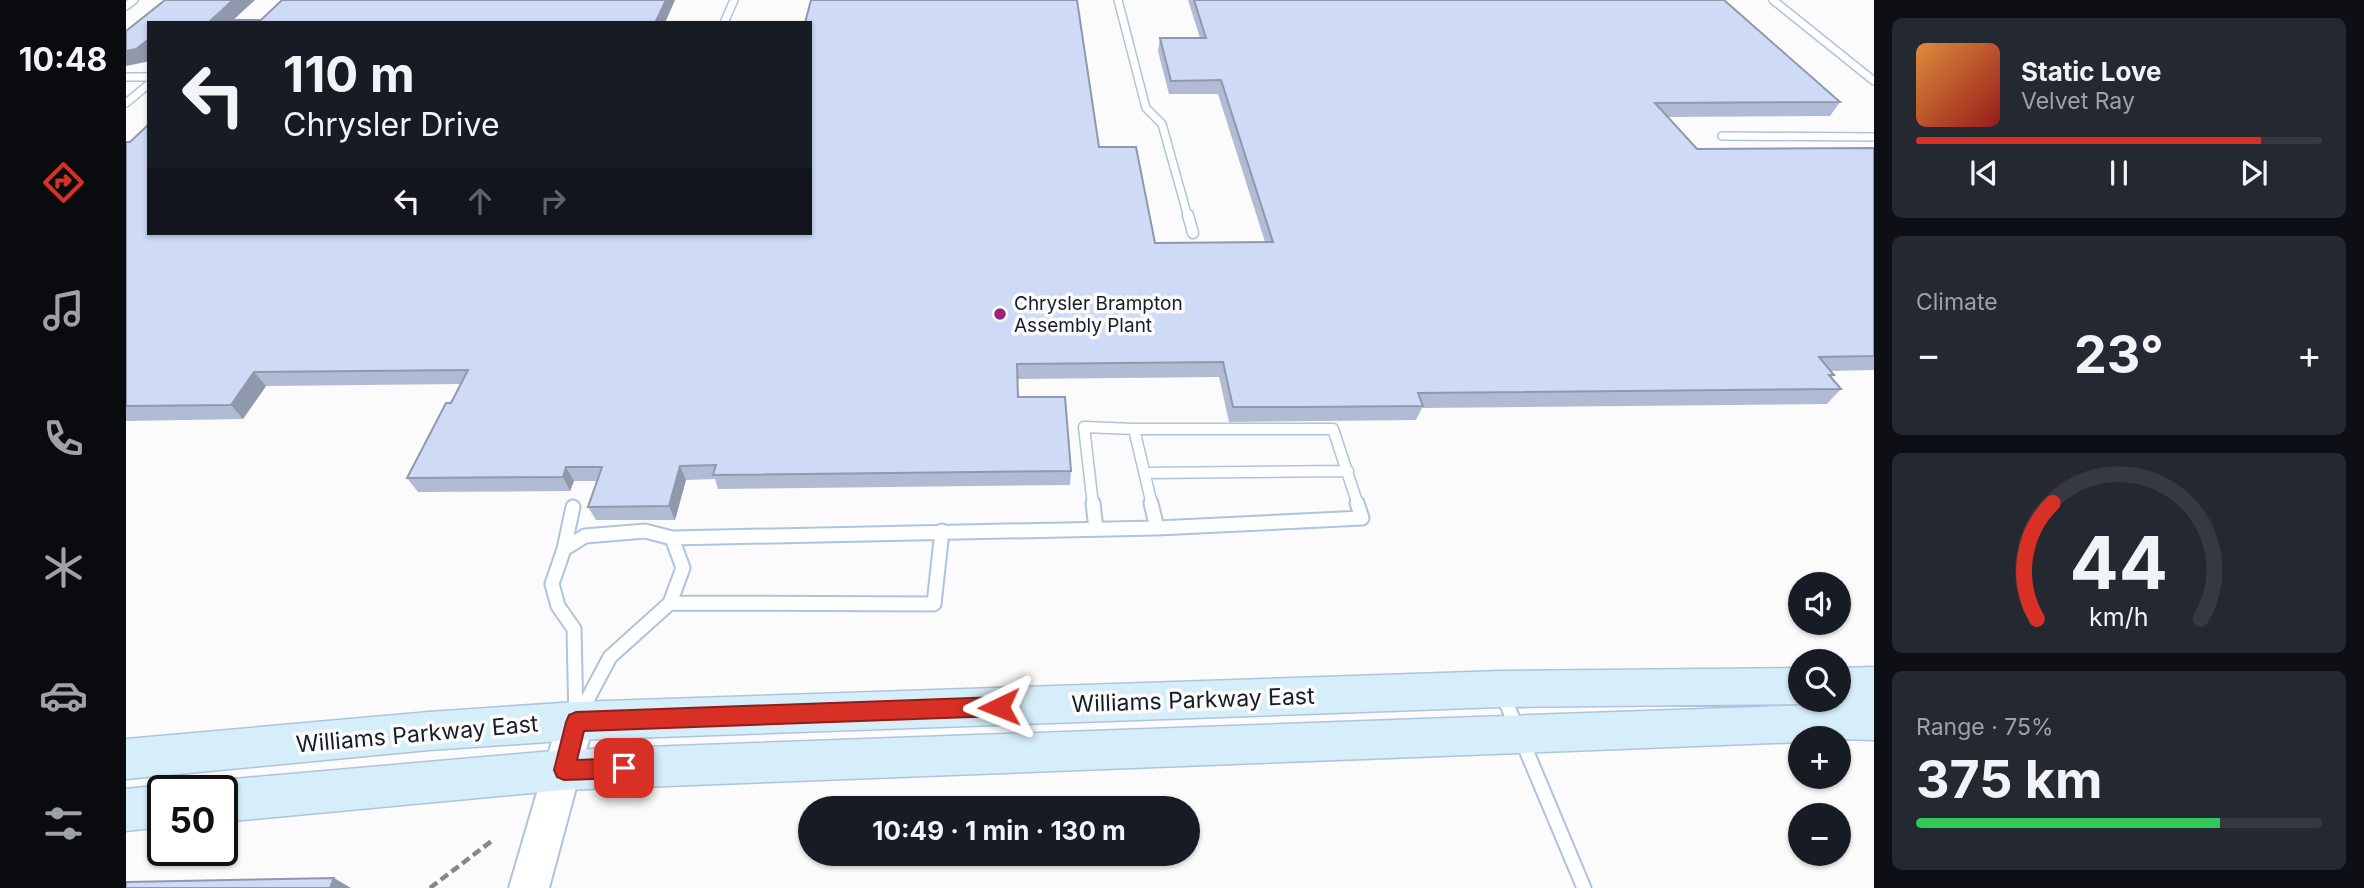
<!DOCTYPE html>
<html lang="en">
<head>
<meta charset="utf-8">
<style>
  :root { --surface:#171b24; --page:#242831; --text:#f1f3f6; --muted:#9ea1a6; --line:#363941; --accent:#d93025 }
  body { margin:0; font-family:Inter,sans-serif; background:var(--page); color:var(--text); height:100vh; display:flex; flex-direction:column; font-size:26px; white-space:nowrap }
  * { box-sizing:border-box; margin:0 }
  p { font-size:23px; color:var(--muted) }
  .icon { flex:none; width:38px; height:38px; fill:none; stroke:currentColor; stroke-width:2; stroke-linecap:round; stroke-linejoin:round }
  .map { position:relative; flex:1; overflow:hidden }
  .panel { display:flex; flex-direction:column; gap:18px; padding:18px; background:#0d0f14; width:490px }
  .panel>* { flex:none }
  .top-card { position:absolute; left:21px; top:21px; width:665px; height:214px; border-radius:0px; box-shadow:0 2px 5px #0004; background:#171b24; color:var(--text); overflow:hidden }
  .fabs { position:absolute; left:1662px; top:572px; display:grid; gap:14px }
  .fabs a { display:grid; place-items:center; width:63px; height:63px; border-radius:50%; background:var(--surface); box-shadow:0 2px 5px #0004; font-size:35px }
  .speed { position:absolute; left:21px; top:775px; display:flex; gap:14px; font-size:35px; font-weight:700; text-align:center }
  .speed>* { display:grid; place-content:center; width:91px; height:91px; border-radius:50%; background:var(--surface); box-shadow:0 2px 5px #0004; line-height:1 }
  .speed .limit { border:4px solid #111; border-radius:10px; background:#fff; color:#111 }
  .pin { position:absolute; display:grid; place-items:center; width:60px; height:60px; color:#fff; margin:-30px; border-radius:14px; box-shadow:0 4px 10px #0006 }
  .me { position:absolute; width:77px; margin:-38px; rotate:268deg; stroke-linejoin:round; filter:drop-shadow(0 0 5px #0008) }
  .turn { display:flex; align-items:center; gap:24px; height:147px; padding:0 21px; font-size:32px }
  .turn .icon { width:91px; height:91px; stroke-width:2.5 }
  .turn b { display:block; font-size:49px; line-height:60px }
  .lanes { display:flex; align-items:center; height:66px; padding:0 21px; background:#0003; justify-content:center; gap:35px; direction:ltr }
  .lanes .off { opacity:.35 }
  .big { font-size:52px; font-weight:700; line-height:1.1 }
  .panel .card { flex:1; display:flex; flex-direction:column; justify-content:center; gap:10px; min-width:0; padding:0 24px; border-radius:10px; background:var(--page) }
  .panel .dial { align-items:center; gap:0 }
  .dial svg { height:182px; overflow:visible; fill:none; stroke:var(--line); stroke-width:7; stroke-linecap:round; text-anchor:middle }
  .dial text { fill:var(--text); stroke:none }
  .song { display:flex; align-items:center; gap:21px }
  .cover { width:84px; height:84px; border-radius:10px; background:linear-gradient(135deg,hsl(30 70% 55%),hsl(0 70% 35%)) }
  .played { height:7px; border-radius:4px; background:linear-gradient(90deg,var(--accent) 85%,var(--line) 85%) }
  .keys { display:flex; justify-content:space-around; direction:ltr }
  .heat { display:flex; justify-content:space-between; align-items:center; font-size:38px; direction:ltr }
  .charge { height:10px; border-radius:5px; background:linear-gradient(90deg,#34c759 75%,var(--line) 0) }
  .trip { position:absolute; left:672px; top:796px; width:402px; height:70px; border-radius:35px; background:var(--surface); box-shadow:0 2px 5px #0004; font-weight:700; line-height:70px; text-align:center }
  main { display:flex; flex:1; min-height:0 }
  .dock { display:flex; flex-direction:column; width:126px; justify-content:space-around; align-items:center; background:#090b0e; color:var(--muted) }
  .dock .icon { width:49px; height:49px }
  .dock .active { color:var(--accent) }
  .dock b { font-size:32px; color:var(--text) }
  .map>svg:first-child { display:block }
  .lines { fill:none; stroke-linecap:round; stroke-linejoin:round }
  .service-far2-casing { stroke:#aec4dc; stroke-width:10 }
  .service-far1-casing { stroke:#aec4dc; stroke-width:13 }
  .service-casing { stroke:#aec4dc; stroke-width:17 }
  .tertiary-casing { stroke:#aec4dc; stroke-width:4 }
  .secondary-casing { stroke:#aec4dc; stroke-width:3 }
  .path { stroke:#83888c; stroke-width:4.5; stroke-dasharray:9 4.5; stroke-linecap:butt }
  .service-far2 { stroke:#fff; stroke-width:7 }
  .service-far1 { stroke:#fff; stroke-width:10 }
  .service { stroke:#fff; stroke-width:13 }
  .tertiary { fill:#fff; fill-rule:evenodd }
  .secondary { fill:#d6eefa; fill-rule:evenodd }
  .wall { fill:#b1bbd4 }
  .shaded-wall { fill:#9099ac }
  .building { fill:#cedaf6; stroke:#9099ac; stroke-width:2 }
  .route { fill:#d93025; stroke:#8d1f18; stroke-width:2 }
  .poi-dot { fill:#9b217a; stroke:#fbfbfb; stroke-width:2.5 }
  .labels { text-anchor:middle; stroke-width:7; stroke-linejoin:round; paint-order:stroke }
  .poi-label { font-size:19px; fill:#151d25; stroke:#fbfbfb; text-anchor:start }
  .near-street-label { font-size:23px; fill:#151d25; stroke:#fbfbfb }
</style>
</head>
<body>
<main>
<nav class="dock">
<b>10:48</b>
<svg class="icon active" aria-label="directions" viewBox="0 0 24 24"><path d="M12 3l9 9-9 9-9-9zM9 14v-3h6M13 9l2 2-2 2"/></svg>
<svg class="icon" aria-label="music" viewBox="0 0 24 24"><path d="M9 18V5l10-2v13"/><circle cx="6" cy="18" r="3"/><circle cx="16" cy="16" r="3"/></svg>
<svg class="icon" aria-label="phone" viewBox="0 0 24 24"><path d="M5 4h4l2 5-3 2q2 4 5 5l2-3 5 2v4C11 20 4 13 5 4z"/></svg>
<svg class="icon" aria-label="climate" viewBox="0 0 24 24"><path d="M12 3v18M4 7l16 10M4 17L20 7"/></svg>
<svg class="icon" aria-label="car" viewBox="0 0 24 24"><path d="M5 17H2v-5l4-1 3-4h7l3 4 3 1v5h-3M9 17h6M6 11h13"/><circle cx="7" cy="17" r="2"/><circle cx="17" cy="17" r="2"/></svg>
<svg class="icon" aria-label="filters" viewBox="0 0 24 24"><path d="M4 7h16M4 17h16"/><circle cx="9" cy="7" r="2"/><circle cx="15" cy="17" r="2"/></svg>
</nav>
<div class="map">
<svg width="1748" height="888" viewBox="0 0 1748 888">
  <rect width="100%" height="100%" fill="#fbfbfb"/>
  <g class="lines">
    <g class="service-far2-casing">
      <path id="service-far2" d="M992 0 1020 108 1036 124 1062 217
        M1647 0 1748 81
        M0 6 8 0
        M598 23 608 0
        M0 77H23
        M0 103 23 84
        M1596 136 1748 137"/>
    </g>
    <g class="service-far1-casing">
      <path id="service-far1" d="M1062 215 1067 233
        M1019 473 1222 471
        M967 505 958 427 1008 429
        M1026 505 1008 429H1207L1232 505"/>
    </g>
    <g class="service-casing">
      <path id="service" d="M967 503 970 529
        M1025 503 1031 528
        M1031 528 1236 518 1231 503
        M519 531 546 538 557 568 544 603 484 657 450 721 448 629 432 606 426 584 438 549 459 536Z
        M546 538 1031 528
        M438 549 447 507
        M544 603 808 604 816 531
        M1377 695 1458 888"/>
    </g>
    <g class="tertiary-casing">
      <path id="tertiary" d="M450 704 462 709 468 721 423 888H383L432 721 438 709Z"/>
    </g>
    <g class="secondary-casing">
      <path id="secondary" d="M1748 667V740L1675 738V742L438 790 96 822V791H79L81 786 96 780 438 750 1713 704 1703 700H1713V668Z
        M1675 668V700H1685L1675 704 1375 707 450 740 303 750 0 779V739L303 712 450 702 1375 671Z
        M37 785 51 791H37V827L0 831V789Z"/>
    </g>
    <path class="path" d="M304 888 367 840"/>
    <use href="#service-far2" class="service-far2"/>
    <use href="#service-far1" class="service-far1"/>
    <use href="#service" class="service"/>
    <use href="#tertiary" class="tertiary"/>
    <use href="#secondary" class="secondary"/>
  </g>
  <path class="wall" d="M1062 0H1598L1714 102 1704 116 1541 117 1571 149 1748 148V370L1704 371 1708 375 1705 378 1715 389 1701 404 1296 408 1290 420 1103 422 1093 377 891 379 892 397 945 471 944 485 592 489 589 479 560 480 549 520H470L462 507 471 481H448L444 491 292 492 281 478 335 384 140 386 117 419 0 421V142H4L23 233H684L973 147 1029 243 1139 242 1092 94H1043L1032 51 1034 38H1074Z"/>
  <path class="shaded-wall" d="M107 0H129L104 23H82Z
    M540 0H549L539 23H529Z
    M23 39V60L20 62 0 66V51Z
    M128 372 140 386 117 419 105 405Z
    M554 466 560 480 549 520 543 506Z
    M440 467 448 481 444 491 437 477Z
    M208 878 225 888H204Z"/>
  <path class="building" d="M39 0H107L82 23H23V39L10 49 0 51V31Z
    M156 0H540L529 23H102L105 20H135Z
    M685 0H951L973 147H1010L1029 243 1147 242 1095 80 1045 81 1034 38H1080L1068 0H1598L1714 102 1529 103 1571 149 1748 148V356L1693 357 1708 375H1703L1715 389 1292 393 1297 406 1177 407H1107L1097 362 891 364 892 397H939L945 471 587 475 590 465 554 466 543 506 462 507 476 467H440L437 477 281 478 320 403H325L342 370 128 372 105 405 0 406V142H4L23 124V233H684V23H679Z
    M208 878 204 888H0V882Z"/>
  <path class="route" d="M873 697 880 700 883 707 880 713 873 716 458 731 451 760 498 758 506 761 509 768 506 775 498 778 438 780 431 777 428 770 440 722 443 715 450 712Z"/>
  <circle class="poi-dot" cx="874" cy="314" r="7"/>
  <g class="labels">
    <g class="poi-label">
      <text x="888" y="310">Chrysler Brampton<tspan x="888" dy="22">Assembly Plant</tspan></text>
    </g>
    <g class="near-street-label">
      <text transform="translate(1067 700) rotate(-2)" y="8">Williams Parkway East</text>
      <text transform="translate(291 734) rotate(-5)" y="8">Williams Parkway East</text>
    </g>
  </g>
</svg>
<div class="fabs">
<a><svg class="icon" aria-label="sound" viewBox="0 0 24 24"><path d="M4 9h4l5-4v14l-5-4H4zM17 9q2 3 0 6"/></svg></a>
<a><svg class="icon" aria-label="search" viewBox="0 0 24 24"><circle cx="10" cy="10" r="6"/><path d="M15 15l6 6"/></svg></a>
<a>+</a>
<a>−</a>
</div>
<div class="speed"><div class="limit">50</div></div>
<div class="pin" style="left:498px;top:768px;background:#d93025"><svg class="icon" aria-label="arrive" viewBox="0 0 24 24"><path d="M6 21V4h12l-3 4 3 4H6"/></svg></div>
<svg class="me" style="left:873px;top:707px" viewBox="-20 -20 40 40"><path d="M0-17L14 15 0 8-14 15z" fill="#d93025" stroke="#fff" stroke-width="4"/></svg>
<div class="trip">10:49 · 1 min · 130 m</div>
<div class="top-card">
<div class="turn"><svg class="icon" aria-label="left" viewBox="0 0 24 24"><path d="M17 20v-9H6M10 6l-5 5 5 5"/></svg><div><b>110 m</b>Chrysler Drive</div></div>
<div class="lanes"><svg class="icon" aria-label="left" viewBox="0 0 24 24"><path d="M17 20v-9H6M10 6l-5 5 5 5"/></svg><svg class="icon off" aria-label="ahead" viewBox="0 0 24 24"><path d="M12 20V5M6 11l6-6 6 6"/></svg><svg class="icon off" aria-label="right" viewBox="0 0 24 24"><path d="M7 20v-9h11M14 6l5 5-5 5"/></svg></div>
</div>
</div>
<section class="panel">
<div class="card">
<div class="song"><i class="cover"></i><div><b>Static Love</b><p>Velvet Ray</p></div></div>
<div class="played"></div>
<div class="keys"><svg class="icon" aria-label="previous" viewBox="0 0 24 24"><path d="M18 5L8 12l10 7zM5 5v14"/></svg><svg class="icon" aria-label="pause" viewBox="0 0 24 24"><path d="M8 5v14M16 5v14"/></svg><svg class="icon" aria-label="next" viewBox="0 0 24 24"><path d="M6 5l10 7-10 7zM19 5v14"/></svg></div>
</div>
<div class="card"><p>Climate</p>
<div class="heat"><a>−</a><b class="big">23°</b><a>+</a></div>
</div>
<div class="card dial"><svg viewBox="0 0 100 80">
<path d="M14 69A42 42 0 1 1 86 69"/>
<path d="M14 69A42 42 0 0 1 21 18" stroke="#d93025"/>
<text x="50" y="56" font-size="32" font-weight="700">44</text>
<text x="50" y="72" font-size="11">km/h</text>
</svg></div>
<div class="card"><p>Range · 75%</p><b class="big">375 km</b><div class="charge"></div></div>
</section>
</main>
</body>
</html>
